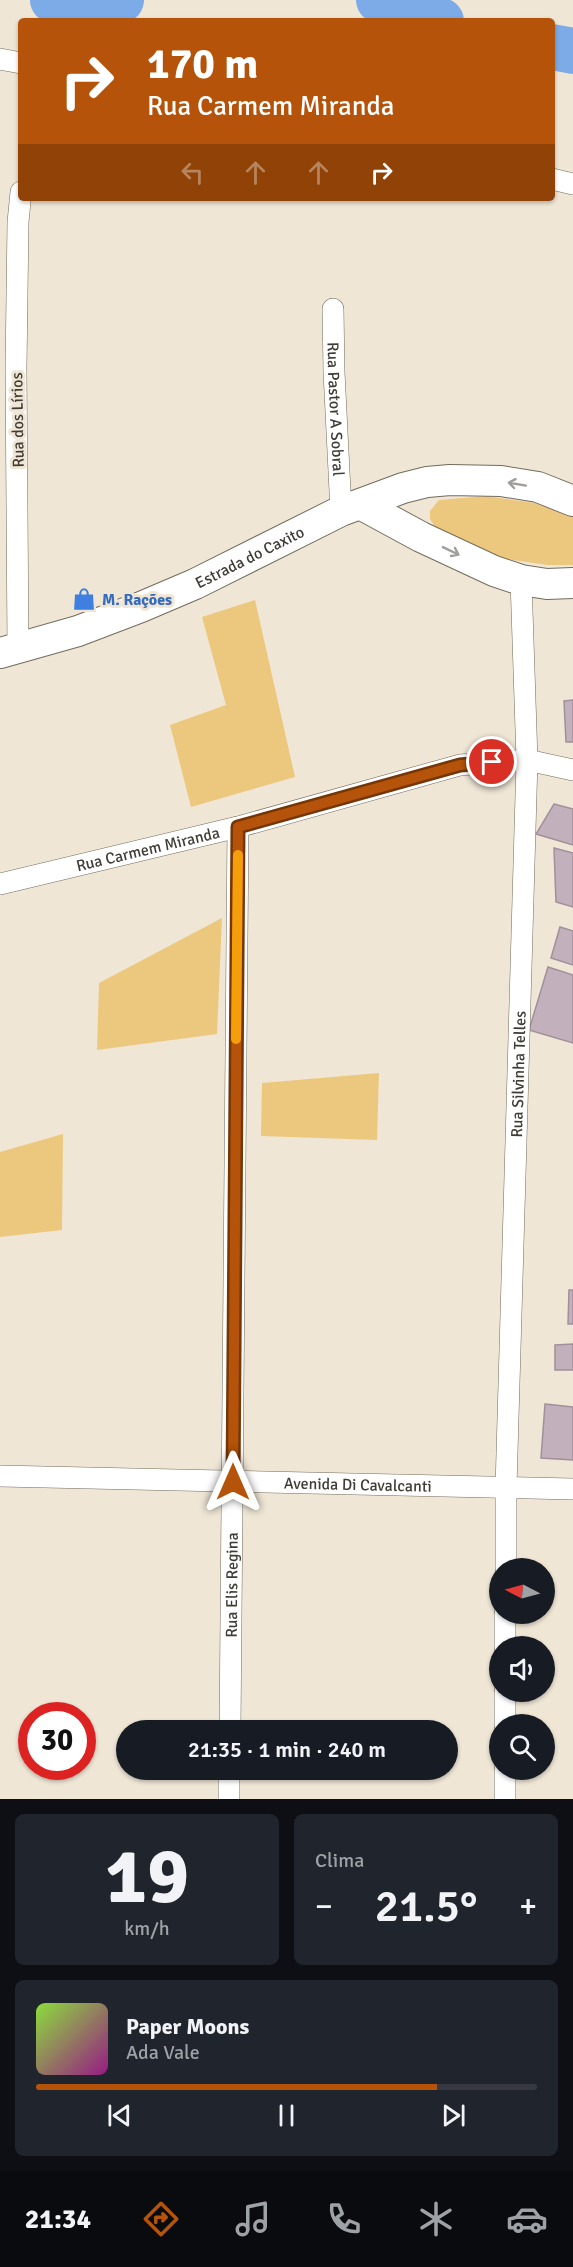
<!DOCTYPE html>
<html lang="pt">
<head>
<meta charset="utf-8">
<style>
  :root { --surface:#171b24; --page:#20242c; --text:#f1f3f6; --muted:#9ea1a6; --line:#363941; --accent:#b45309 }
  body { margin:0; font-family:Signika,sans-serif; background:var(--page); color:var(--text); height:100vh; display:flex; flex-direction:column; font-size:22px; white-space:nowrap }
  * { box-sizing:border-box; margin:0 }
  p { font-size:20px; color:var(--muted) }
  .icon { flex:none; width:33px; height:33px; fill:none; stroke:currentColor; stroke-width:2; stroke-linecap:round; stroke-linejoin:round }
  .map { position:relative; height:1799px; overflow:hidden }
  .side { display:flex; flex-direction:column; gap:15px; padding:15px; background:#0d0f14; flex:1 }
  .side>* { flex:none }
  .top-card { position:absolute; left:18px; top:18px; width:537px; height:183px; border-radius:6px; box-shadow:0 2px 4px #0004; background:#b45309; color:#fff; overflow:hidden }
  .needle { width:39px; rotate:276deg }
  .fabs { position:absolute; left:489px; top:1558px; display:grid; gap:12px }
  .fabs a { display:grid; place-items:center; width:66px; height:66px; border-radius:50%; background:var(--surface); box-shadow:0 2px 4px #0004; font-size:30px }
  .speed { position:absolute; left:18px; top:1702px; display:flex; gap:12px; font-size:30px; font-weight:700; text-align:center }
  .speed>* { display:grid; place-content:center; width:78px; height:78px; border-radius:50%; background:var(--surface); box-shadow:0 2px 4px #0004; line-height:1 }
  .speed .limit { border:9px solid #d22; background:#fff; color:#111 }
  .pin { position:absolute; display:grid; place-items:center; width:51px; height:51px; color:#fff; margin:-26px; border:3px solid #fff; border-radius:50%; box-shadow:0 2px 6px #0007 }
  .me { position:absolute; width:66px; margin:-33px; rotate:0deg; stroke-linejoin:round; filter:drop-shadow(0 0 4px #0008) }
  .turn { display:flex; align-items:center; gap:21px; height:126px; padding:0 30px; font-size:27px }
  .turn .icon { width:78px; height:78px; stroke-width:2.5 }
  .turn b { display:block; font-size:42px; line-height:51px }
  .lanes { display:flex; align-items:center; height:57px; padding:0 30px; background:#0003; justify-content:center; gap:30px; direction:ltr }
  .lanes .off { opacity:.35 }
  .big { font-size:45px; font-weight:600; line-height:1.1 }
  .side .card { flex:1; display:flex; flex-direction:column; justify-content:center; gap:9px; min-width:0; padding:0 21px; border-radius:9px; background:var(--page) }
  .side .dial { align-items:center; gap:0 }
  .dial b { font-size:78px; line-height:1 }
  .song { display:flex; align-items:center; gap:18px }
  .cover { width:72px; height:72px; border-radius:9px; background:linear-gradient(135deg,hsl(90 70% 55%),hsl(310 70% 35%)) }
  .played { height:6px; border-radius:3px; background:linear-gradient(90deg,var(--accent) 80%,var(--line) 80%) }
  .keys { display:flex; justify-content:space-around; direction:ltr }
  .heat { display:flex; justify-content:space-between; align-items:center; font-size:33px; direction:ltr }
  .side .tiles { flex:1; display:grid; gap:15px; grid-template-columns:1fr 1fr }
  .card:last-child { grid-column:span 2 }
  .trip { position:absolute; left:116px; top:1720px; width:342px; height:60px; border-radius:30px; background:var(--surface); box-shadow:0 2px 4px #0004; font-weight:600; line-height:60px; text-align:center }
  .tab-bar { display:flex; height:96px; justify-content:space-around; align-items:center; background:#090b0e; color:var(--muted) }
  .tab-bar .icon { width:42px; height:42px }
  .tab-bar .on { color:var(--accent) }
  .tab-bar b { font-size:27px; color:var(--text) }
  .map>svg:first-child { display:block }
  .green { fill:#ecc87e }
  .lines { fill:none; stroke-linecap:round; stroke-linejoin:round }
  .river { stroke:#7cabe8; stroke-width:46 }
  .building { fill:#c2b1bc; stroke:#a1909b; stroke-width:1.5 }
  .street-casing { stroke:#736b5c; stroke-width:22 }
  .secondary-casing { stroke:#736b5c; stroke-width:32 }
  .street { stroke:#fff; stroke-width:21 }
  .secondary { stroke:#fff; stroke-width:30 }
  .oneway { stroke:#9f9e9a }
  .route-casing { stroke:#753606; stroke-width:15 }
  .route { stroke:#b45309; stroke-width:10 }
  .slow { stroke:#f59e0b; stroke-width:10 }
  .labels { text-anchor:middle; stroke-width:6; stroke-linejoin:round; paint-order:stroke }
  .street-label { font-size:16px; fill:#3f3c35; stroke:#efe6d5 }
  .shop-label { font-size:16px; font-weight:bold; fill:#366cbe; stroke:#efe6d5; text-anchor:start }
</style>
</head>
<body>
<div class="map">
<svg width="573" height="1799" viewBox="0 0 573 1799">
  <rect width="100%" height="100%" fill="#efe6d5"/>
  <path class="green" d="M486 496 535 503 573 515V565H547L500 558 437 530 430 519V511L439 500Z
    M255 600 295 777 191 807 170 725 226 705 202 617Z
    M222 918 217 1034 97 1050 99 983Z
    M379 1073 377 1140 261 1136 262 1083Z
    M63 1134 62 1230 0 1237V1152Z"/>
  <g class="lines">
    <path class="river" d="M53 0 93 8 121 0
      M379 0 441 21
      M552 47 573 51"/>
  </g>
  <path class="building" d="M573 700V742H566L564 701Z
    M554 804 573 809V845L536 834Z
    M554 848 573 853V907L556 902Z
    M560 927 573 931V965L551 958Z
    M548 967 573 975V1043L529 1030Z
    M569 1290H573V1324H568Z
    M573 1344V1370H555V1345Z
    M545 1404 573 1407V1460L541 1458Z"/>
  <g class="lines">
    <g class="street-casing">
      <g id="street">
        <path d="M0 59 21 63"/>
        <path d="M552 179 573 184"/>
        <path id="s1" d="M333 309 334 372 341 511"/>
        <path d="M18 649 16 368 18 222 21 192"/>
        <path id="s2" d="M0 884 238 827 460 765 527 760 573 770"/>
        <path id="s3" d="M0 1476 573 1489"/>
        <path id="s4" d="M506 1569V1488L527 760 521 580"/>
        <path d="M505 1647V1614"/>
        <path d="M505 1725V1692"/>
        <path id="s5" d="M230 1731 238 827"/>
        <path d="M229 1799V1770"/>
        <path d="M505 1799V1770"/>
      </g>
    </g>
    <g class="secondary-casing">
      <g id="secondary">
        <path d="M362 505 421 537 494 571 521 580 547 584 573 583"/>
        <path id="s6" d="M0 653 78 631 141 607 195 584 341 511 403 488 427 482 450 480 501 481 538 487 573 501"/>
      </g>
    </g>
    <use href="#street" class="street"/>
    <use href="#secondary" class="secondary"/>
  </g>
  <defs><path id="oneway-shaft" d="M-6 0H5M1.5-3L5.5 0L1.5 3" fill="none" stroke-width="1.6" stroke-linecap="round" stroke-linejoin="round" transform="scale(1.5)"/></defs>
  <g class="oneway">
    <use href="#oneway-shaft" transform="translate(517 484) rotate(-170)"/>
    <use href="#oneway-shaft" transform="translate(451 551) rotate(26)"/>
  </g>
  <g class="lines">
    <g class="route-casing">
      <path id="route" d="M233 1482 238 827 460 765 492 762"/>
    </g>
    <use href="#route" class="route"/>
    <path class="slow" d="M236 1039 238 855"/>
  </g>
  <defs>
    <g id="shop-bare" transform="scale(1.8)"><path d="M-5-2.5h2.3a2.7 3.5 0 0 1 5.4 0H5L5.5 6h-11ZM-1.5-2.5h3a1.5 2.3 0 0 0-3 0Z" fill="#3f7fe0" stroke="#efe6d5" stroke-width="2.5" paint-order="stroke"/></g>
  </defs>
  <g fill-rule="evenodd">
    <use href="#shop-bare" x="84" y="599"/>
  </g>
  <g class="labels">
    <g class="street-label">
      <text dy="6" stroke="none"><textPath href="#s1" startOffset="100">Rua Pastor A Sobral</textPath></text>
      <text transform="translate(17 420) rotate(-91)" y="6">Rua dos Lírios</text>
      <text dy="6" stroke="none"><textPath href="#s6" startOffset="268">Estrada do Caxito</textPath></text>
      <text dy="6" stroke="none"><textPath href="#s2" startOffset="152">Rua Carmem Miranda</textPath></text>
      <text dy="6" stroke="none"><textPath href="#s4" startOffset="495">Rua Silvinha Telles</textPath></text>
      <text dy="6" stroke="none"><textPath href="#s3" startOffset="358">Avenida Di Cavalcanti</textPath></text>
      <text dy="6" stroke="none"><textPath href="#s5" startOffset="146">Rua Elis Regina</textPath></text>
    </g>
    <g class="shop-label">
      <text x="102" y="605">M. Rações</text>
    </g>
  </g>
</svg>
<div class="fabs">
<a><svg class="needle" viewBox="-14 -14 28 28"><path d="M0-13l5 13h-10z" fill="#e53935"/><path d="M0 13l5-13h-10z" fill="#9ea1a6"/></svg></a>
<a><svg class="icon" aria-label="sound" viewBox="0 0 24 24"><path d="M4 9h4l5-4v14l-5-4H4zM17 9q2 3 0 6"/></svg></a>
<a><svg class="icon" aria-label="search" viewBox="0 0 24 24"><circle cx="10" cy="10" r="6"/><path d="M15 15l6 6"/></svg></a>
</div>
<div class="speed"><div class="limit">30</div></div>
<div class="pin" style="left:492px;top:762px;background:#d93025"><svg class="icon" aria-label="arrive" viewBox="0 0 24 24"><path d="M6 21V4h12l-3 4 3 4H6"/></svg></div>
<svg class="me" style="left:233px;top:1482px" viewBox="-20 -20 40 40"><path d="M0-17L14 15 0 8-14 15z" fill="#b45309" stroke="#fff" stroke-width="4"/></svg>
<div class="trip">21:35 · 1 min · 240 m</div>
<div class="top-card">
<div class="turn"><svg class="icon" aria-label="right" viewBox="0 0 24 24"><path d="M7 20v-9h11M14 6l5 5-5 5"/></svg><div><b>170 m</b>Rua Carmem Miranda</div></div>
<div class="lanes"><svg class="icon off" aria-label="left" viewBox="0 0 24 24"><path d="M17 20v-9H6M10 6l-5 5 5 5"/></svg><svg class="icon off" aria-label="ahead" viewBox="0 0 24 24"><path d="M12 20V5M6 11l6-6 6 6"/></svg><svg class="icon off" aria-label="ahead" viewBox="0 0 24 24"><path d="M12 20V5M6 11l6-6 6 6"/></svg><svg class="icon" aria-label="right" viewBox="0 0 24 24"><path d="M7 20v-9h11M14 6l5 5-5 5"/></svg></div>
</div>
</div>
<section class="side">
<div class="tiles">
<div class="card dial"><b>19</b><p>km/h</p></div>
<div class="card"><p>Clima</p>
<div class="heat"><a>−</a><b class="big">21.5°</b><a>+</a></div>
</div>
<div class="card">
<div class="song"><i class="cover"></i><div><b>Paper Moons</b><p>Ada Vale</p></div></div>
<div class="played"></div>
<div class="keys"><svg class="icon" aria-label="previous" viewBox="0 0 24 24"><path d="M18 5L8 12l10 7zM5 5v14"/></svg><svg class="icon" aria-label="pause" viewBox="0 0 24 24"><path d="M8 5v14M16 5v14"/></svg><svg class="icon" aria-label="next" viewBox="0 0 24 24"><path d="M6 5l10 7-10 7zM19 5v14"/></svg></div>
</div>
</div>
</section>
<nav class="tab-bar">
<b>21:34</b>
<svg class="icon on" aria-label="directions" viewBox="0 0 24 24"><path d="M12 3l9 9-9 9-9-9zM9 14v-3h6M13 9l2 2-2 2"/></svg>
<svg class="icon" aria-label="music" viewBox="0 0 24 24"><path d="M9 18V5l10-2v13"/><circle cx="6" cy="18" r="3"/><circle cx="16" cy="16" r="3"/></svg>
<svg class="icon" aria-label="phone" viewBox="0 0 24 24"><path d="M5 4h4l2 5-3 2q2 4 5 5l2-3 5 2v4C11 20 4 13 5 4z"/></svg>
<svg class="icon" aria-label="climate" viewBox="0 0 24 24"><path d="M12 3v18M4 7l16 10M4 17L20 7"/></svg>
<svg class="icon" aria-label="car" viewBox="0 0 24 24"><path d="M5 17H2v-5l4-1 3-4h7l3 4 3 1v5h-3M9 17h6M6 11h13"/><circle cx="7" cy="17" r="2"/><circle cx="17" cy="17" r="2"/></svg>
</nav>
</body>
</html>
